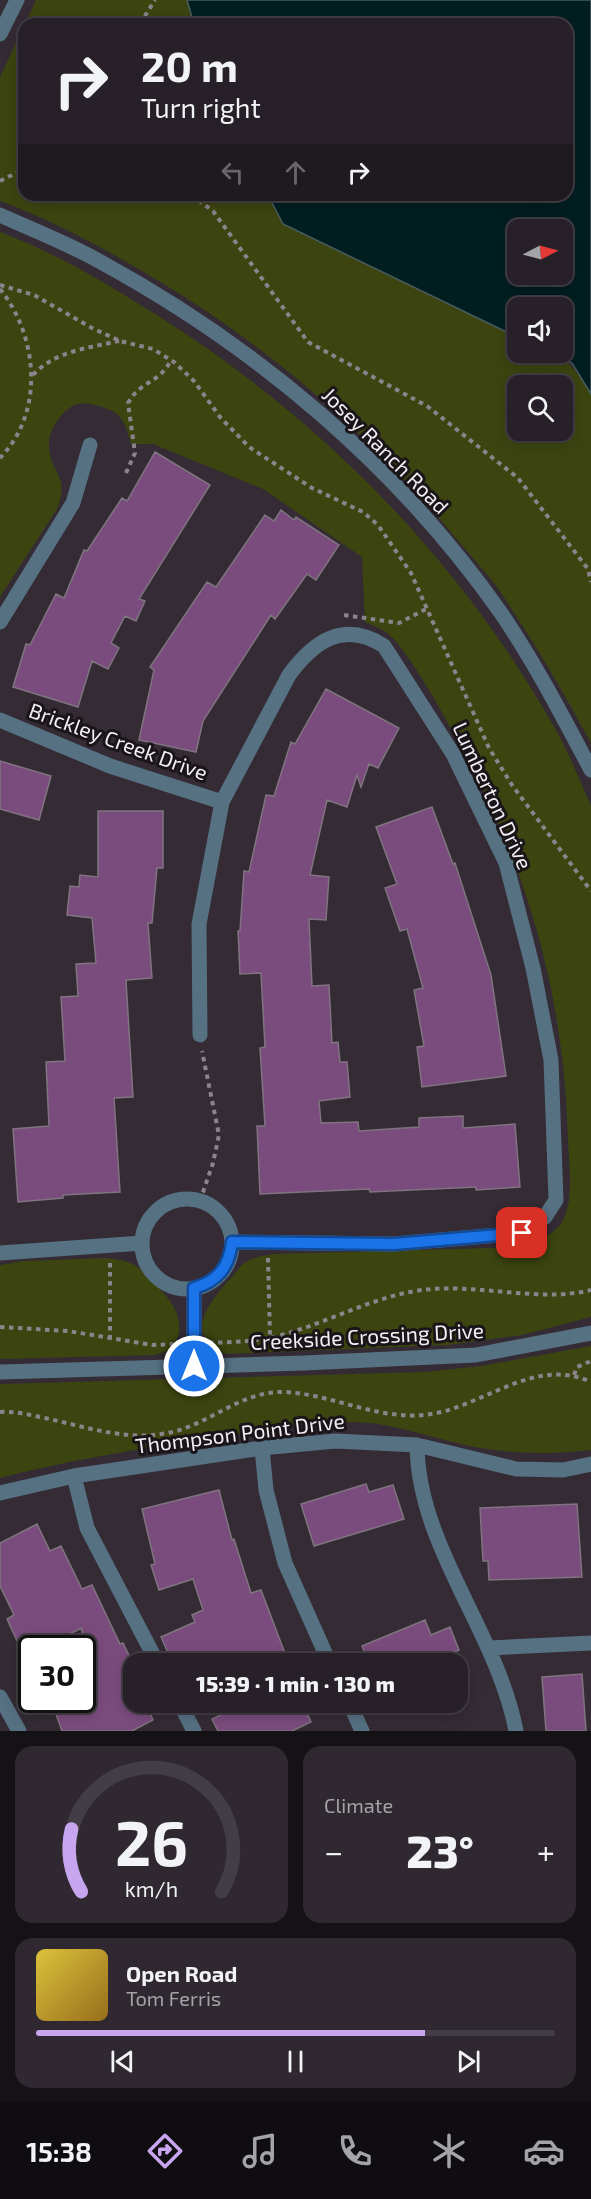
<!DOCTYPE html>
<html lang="en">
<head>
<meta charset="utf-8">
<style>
  :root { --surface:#272028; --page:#2f2830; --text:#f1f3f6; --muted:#a4a3a8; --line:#433e45; --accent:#c7a6ef }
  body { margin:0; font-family:"Exo 2",sans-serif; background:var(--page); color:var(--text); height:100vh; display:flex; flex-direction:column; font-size:22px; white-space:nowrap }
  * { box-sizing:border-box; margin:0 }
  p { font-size:20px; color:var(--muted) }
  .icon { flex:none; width:33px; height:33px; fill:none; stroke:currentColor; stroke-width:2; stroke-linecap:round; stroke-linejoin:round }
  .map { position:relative; height:1731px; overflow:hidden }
  .drawer { display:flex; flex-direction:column; gap:15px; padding:15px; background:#151216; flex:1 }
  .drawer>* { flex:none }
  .banner { position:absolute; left:18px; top:18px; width:555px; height:183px; border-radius:18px; box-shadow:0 3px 15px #0003,0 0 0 2px var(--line); background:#272028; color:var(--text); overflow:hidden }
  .needle { width:39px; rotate:84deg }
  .tools { position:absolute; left:507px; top:219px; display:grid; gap:12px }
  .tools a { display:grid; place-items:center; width:66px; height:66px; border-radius:12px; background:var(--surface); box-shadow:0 3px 15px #0003,0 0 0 2px var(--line); font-size:30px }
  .speed { position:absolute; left:18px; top:1635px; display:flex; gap:12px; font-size:30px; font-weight:700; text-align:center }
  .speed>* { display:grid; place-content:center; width:78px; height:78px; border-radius:50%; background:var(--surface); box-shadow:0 3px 15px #0003,0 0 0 2px var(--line); line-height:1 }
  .speed .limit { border:3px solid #111; border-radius:9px; background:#fff; color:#111 }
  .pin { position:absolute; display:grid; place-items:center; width:51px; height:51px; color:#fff; margin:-26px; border-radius:12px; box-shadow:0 3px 9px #0006 }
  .me { position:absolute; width:66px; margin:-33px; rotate:0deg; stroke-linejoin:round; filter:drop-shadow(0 0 4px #0008) }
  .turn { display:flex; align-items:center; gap:21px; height:126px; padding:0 24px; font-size:27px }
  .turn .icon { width:78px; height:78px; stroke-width:2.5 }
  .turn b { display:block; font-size:42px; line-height:51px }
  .lanes { display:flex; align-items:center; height:57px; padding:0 24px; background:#0003; justify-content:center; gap:30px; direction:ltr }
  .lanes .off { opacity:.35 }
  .big { font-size:45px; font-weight:800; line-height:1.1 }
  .drawer .widget { flex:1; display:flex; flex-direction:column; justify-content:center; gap:9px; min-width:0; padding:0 21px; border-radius:18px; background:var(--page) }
  .drawer .dial { align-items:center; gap:0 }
  .dial svg { height:156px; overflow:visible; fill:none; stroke:var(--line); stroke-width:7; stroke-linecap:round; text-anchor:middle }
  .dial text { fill:var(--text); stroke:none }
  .song { display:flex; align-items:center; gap:18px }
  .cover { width:72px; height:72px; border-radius:9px; background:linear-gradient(135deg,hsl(50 70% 55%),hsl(40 70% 35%)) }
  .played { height:6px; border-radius:3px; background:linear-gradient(90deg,var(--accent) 75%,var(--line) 75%) }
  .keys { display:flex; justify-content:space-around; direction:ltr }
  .heat { display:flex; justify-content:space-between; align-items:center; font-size:33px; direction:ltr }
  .drawer .tiles { flex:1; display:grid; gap:15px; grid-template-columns:1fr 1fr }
  .widget:last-child { grid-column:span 2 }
  .trip { position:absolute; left:123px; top:1653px; width:345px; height:60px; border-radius:18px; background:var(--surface); box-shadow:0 3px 15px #0003,0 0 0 2px var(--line); font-weight:800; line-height:60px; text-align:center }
  .tabs { display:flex; height:96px; justify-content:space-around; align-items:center; background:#100d10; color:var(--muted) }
  .tabs .icon { width:42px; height:42px }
  .tabs .current { color:var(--accent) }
  .tabs b { font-size:27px; color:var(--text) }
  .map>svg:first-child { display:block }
  .green { fill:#3c4510; fill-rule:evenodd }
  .water { fill:#001e20; stroke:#495c60; stroke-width:1.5; fill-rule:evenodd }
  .building { fill:#7a4c7d; stroke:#7f747f; stroke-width:1.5 }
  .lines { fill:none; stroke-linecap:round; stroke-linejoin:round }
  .path { stroke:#8b848c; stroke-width:4; stroke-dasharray:4.5 4.5; stroke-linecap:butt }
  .minor { stroke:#557182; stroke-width:15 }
  .route-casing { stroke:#114b97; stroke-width:15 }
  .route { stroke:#1a73e8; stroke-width:10 }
  .labels { text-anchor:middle; stroke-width:6; stroke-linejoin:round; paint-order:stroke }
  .street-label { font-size:21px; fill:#f4eef4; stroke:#191519 }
</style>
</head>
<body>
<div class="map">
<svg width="591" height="1731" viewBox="0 0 591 1731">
  <rect width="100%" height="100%" fill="#342b35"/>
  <path class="green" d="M36 0H187L194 24H24V195H268L283 224 517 337 518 352C563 353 567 356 591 394V743C562 689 531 637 497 587 483 568 465 550 450 531 364 428 263 342 147 274 100 246 52 220 0 201V77ZM518 386H562V430H518Z
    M0 232C57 253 109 285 160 317 324 421 462 562 557 732 570 755 580 781 591 806V1317L522 1335 448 1345 226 1354C181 1336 210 1301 231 1278 236 1274 238 1267 243 1264 252 1257 263 1256 274 1254L525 1247C539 1240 558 1233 564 1218 574 1195 569 1166 568 1141 564 985 523 853 445 718 433 696 405 647 386 632 380 628 372 625 365 622L362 557 263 489 153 444H131C128 431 123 415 110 410 100 406 89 402 78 404 64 407 49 429 49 443 48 473 71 473 57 509L0 597Z
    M105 1258C115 1259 124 1260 133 1264 142 1269 147 1277 154 1284 174 1301 189 1324 172 1349L156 1355 0 1359V1265L23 1261Z
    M591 1346V1450C549 1455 507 1454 465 1445 429 1437 395 1424 358 1422 308 1421 259 1430 210 1438 139 1449 69 1460 0 1478V1384L425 1372 481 1366Z"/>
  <path class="water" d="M187 0H591V394L572 363 550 353 562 352V308H518L517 337 283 224 268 195H567V24H194ZM518 230H562V274H518Z"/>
  <path class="building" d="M155 452 210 485 139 599 145 601 136 621 125 616 111 643 119 648 108 669 92 661 78 707 13 687 26 644 30 645 56 594 64 598 84 550 87 551 122 498 127 501Z
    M281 510 294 520 296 517 339 545 316 580 307 574 275 619 271 615 203 721 196 752 139 740 154 670 150 667 207 582 216 587 265 515 274 521Z
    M326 689 399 728 378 768 369 764 361 787 357 775 347 807 327 800 310 875 329 877 326 920 309 919 312 986 329 985 332 1043 338 1042 340 1062H347L350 1097 319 1101 321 1123 358 1122 359 1131 419 1127V1118L463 1116V1128L515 1124 520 1187 476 1190V1187L370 1192 369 1189 260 1194 257 1126H265L260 1048 265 1047 261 973 240 974 238 931H240L244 871 249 872 266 795 274 796 291 742 295 744Z
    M0 761 51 776 39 820 0 809Z
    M432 807 453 864 455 863 491 975 506 1076 422 1087 417 1047 424 1046 414 990 423 988 407 929 400 931 385 888 397 884 376 827Z
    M98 811H163V868H157L152 923H148L152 978 126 980 133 1097 114 1098 120 1192 63 1195V1198L18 1202 13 1129 49 1126 46 1062 65 1061 61 997 78 996 76 964 96 963 92 918 67 915 70 886 79 887 80 875 98 877Z
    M366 1484 369 1492 393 1485 404 1519 314 1546 301 1504Z
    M219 1490 232 1540 234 1539 251 1593 261 1590 289 1664H173L161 1637 195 1622 192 1615 203 1610 193 1579 159 1590 151 1565 155 1564 142 1509Z
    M577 1504 582 1577 489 1580 488 1561H483L480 1508Z
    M37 1524 50 1551 61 1546 82 1589 92 1585 120 1644 123 1643 134 1666V1702H145L153 1720 132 1731H62L51 1700H82V1628L39 1648H32V1652L24 1656 7 1619 14 1615 0 1586V1543Z
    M425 1620 431 1635 450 1627 459 1650 425 1664H369L362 1646Z
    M582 1674 586 1731H546L542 1677Z
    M248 1702H302L311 1722 292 1731H218L212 1719Z"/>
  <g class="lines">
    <path class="path" d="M140 24 155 0
      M0 181 24 169
      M191 195 213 211 308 342 427 406 518 478 588 569 591 582
      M0 285 34 295 92 328 120 341 153 349 174 362 194 381 220 417 249 447 312 488 363 512 378 525 411 573 489 748 512 785 591 891
      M0 289C38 336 45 412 0 458
      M33 375C55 351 88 348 119 341
      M126 473 135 453 128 403C141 380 159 384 171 360
      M344 615 399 623 428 608
      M200 1201 213 1163 219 1135 202 1051
      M268 1258 270 1337
      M110 1263V1339
      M0 1327 68 1331 152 1345 178 1344
      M209 1343C229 1342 249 1342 269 1338 321 1327 369 1297 422 1290 477 1283 540 1303 591 1290
      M574 1375 577 1367 591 1361
      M0 1412C15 1411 30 1415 45 1418 82 1426 123 1440 161 1434 206 1429 237 1391 284 1392 334 1394 379 1422 431 1414 484 1406 535 1356 591 1382"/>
    <path class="minor" d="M0 34 17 0
      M0 215C33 230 67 243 99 261 257 347 397 465 501 613 535 663 563 717 591 770
      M0 622 73 503 90 445
      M0 720 110 766 222 802
      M200 1035 199 924 222 802 289 675C314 641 344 620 384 646L453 754 506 863 533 968 551 1060 556 1200 545 1217 522 1233 394 1244 232 1242
      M142 1244a45 45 0 1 1 90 0a45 45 0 1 1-90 0Z
      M0 1253 142 1243
      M194 1288V1366
      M0 1372 304 1363 476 1355 591 1333
      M417 1445C418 1547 497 1631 516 1731
      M262 1448 266 1490 285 1563 330 1664
      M74 1476 87 1528 158 1664
      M0 1493 74 1476 262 1448 335 1441 417 1445 516 1469 563 1470 591 1464
      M490 1648 591 1643
      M0 1697 19 1731
      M179 1702 194 1731
      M349 1702 362 1731"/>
  </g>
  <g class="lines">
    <g class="route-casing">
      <path id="route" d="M194 1366V1288C218 1281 229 1267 232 1242L394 1244 522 1233"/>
    </g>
    <use href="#route" class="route"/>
  </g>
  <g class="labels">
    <g class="street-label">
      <text transform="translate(385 451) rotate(45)" y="7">Josey Ranch Road</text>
      <text transform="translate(118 742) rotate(20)" y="7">Brickley Creek Drive</text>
      <text transform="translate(492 796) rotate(65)" y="7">Lumberton Drive</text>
      <text transform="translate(367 1337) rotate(-3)" y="7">Creekside Crossing Drive</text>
      <text transform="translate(240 1434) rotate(-7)" y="7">Thompson Point Drive</text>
    </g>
  </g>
</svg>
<div class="tools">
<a><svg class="needle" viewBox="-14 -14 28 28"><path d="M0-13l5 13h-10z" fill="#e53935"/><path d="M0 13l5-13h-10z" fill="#a4a3a8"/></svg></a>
<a><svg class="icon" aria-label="sound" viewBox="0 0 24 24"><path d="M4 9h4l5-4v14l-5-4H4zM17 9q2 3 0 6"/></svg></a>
<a><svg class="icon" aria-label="search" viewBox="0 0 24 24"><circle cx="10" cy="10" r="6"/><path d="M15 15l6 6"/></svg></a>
</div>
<div class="speed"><div class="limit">30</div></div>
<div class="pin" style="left:522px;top:1233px;background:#d93025"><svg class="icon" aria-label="arrive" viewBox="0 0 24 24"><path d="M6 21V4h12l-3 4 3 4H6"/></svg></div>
<svg class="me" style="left:194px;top:1366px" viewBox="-20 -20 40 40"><circle r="17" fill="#1a73e8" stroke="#fff" stroke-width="3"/><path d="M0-11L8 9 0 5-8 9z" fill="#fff"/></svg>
<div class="trip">15:39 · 1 min · 130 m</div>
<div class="banner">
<div class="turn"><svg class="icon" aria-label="right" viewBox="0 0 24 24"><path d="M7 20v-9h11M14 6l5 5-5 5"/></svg><div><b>20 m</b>Turn right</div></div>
<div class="lanes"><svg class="icon off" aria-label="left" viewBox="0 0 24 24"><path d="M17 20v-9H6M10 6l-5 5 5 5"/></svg><svg class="icon off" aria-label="ahead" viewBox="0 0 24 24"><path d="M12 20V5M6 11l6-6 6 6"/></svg><svg class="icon" aria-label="right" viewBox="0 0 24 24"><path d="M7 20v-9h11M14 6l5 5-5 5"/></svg></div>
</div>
</div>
<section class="drawer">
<div class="tiles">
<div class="widget dial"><svg viewBox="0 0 100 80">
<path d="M14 69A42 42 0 1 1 86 69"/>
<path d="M14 69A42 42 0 0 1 9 37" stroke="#c7a6ef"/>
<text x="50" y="56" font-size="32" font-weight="700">26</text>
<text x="50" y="72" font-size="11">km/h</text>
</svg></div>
<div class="widget"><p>Climate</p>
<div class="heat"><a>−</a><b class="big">23°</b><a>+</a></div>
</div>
<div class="widget">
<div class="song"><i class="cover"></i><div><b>Open Road</b><p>Tom Ferris</p></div></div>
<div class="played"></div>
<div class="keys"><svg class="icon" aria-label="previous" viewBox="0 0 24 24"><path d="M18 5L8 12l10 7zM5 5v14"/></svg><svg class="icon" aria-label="pause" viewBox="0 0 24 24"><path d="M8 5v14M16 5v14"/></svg><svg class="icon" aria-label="next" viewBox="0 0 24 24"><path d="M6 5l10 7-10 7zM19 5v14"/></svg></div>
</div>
</div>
</section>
<nav class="tabs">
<b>15:38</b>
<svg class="icon current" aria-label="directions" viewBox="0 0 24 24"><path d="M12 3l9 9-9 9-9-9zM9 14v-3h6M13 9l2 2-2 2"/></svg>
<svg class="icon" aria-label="music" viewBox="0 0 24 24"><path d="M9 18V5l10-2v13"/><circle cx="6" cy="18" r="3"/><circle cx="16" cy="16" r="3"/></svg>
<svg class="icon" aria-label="phone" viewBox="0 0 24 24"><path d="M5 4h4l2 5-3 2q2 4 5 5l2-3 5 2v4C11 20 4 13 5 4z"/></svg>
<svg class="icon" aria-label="climate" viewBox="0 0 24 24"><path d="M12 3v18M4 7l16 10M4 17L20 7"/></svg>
<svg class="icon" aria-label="car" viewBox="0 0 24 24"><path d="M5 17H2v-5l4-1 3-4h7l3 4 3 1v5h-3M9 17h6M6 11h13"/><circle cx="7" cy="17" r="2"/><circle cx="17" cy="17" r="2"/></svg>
</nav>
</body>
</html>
